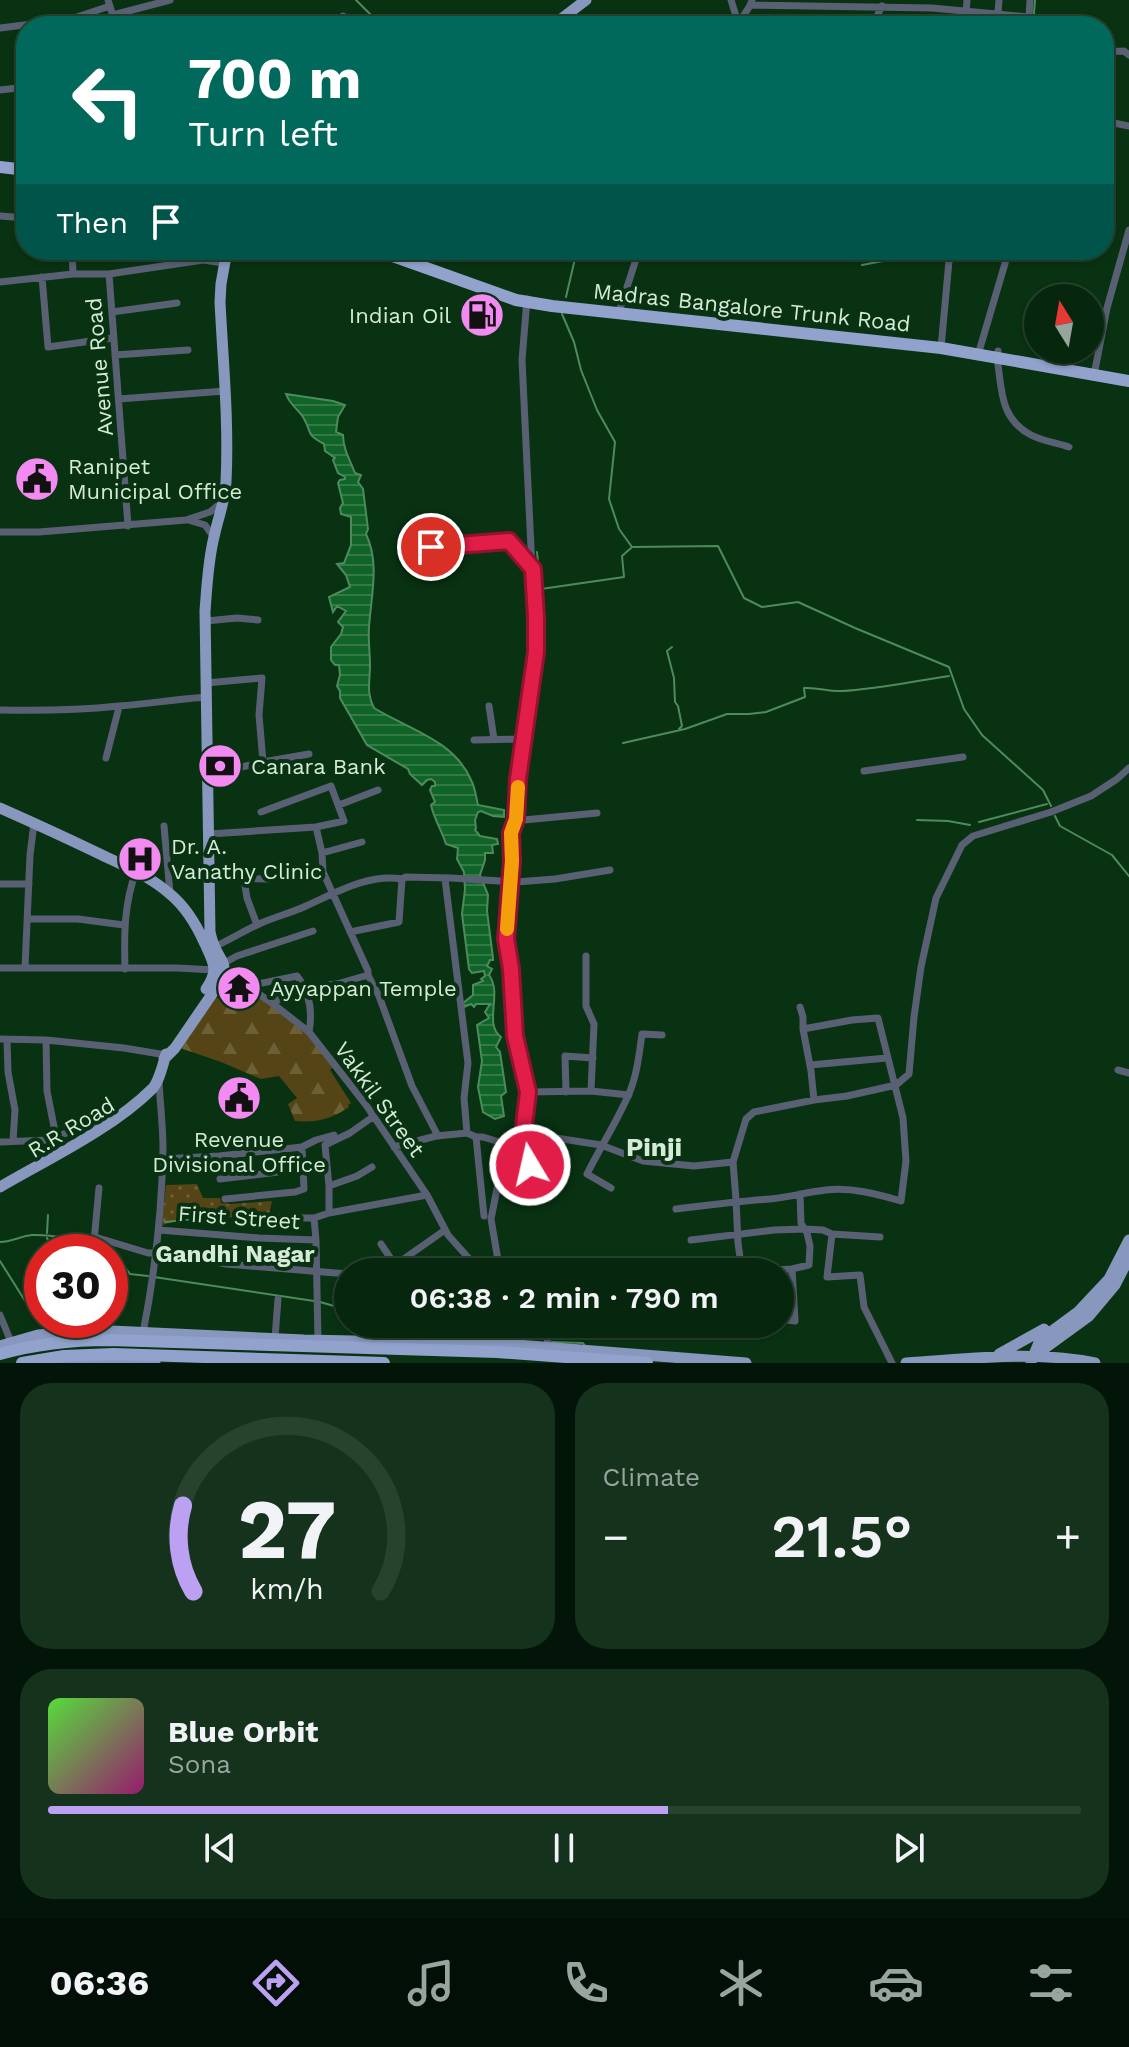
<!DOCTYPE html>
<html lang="en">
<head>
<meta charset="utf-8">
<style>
  :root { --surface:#06260e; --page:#14321c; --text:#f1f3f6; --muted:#98a59e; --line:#27432e; --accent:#bca0f2 }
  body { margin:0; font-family:"Work Sans",sans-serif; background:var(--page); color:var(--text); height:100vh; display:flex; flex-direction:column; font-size:30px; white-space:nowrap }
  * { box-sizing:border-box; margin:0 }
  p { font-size:26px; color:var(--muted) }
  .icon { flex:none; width:44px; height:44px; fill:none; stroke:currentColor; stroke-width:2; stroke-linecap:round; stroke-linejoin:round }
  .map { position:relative; height:1363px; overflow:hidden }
  .side { display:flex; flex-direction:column; gap:20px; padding:20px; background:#031508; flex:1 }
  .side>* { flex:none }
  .top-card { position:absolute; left:16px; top:16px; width:1098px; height:244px; border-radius:32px; box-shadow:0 2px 6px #0004,0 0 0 2px var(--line); background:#00695c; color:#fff; overflow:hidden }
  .needle { width:52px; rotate:349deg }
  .fabs { position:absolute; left:1024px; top:284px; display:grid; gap:16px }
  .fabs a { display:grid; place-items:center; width:80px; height:80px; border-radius:50%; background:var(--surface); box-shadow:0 2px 6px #0004,0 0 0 2px var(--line); font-size:40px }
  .speed { position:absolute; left:24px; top:1234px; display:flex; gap:16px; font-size:40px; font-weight:700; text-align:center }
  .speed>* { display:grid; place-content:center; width:104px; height:104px; border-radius:50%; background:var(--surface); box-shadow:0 2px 6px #0004,0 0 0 2px var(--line); line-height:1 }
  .speed .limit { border:12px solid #d22; background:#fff; color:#111 }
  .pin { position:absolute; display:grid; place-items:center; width:68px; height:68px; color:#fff; margin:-34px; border:4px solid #fff; border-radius:50%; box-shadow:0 2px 8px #0007 }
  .me { position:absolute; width:88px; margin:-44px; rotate:351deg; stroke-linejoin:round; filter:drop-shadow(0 0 6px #0008) }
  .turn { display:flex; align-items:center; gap:28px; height:168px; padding:0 40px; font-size:36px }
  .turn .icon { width:104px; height:104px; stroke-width:2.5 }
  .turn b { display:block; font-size:56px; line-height:68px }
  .then { display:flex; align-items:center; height:76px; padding:0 40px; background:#0003; gap:16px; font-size:30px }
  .big { font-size:60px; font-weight:600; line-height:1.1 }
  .side .widget { flex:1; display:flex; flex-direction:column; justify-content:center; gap:12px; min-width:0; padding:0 28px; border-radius:32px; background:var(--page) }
  .side .dial { align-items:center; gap:0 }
  .dial svg { height:208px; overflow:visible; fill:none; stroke:var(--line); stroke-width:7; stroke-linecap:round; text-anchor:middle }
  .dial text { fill:var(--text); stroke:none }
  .song { display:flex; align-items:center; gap:24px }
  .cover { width:96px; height:96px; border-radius:12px; background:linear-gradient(135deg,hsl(110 70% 55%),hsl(320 70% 35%)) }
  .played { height:8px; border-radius:4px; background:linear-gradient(90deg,var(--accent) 60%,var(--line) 60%) }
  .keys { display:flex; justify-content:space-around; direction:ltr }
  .heat { display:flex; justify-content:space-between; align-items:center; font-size:44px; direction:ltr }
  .side .tiles { flex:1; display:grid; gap:20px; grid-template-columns:1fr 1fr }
  .widget:last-child { grid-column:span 2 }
  .trip { position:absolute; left:334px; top:1258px; width:460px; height:80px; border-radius:40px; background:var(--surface); box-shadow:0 2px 6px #0004,0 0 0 2px var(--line); font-weight:600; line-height:80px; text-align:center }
  .dock { display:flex; height:128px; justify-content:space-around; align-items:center; background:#020f06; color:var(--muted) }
  .dock .icon { width:56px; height:56px }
  .dock .selected { color:var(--accent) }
  .dock b { font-size:36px; color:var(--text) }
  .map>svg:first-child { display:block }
  .grass { fill:url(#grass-dots) }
  .forest { fill:url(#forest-firs) }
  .water { fill:url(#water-rules); stroke:#4c8c5c; stroke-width:2 }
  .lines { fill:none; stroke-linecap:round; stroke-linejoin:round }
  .stream { stroke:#4c8c5c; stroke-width:2 }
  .minor { stroke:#596074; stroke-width:7 }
  .primary { stroke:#8897be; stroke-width:11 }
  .trunk { stroke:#91a2cd; stroke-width:12 }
  .route-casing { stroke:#92132f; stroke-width:20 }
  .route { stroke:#e11d48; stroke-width:14 }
  .slow { stroke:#f59e0b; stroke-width:14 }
  .labels { text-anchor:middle; stroke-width:8; stroke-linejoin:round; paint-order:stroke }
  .street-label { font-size:22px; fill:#d5ebd7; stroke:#083212 }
  .poi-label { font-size:22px; fill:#d5ebd7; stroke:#083212; text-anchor:start }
  .neighbourhood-label { font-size:24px; font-weight:bold; fill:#d5ebd7; stroke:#083212 }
  .quarter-label { font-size:26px; font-weight:bold; fill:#d5ebd7; stroke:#083212 }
</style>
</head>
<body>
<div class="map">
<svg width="1129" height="1363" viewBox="0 0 1129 1363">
  <defs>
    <pattern id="grass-dots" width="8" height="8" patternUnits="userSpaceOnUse" patternTransform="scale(2)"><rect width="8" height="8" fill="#554415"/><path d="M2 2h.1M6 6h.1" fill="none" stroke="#6d5f36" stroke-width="1.8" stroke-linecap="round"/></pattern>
    <pattern id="forest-firs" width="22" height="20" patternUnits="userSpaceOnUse" patternTransform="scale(2)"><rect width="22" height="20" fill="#554415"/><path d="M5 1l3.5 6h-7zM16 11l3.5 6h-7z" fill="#6d5f36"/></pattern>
    <pattern id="water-rules" width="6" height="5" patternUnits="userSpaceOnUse" patternTransform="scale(2)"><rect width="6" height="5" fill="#116428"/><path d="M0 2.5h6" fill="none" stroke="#337a46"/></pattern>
  </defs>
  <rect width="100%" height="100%" fill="#083212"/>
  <path class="grass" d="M197 1184 203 1198H220L221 1203 230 1204 272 1201 269 1215 178 1221 162 1225 166 1185Z"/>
  <path class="forest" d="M249 988 314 1040 333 1067 330 1070 351 1103 348 1105 349 1107C332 1119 316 1123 295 1121L288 1104 297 1098 279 1076 261 1079 221 1062 180 1048 213 999 246 992Z"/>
  <path class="water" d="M286 394 333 401 345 405 338 417 336 432 343 435C343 449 350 460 355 473L361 475 358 482 363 489 368 529 366 534C380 563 371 596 369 627 368 640 370 653 370 665 370 682 366 693 374 708 408 729 454 740 471 780 475 787 476 797 478 805L504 810V817L493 816 481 811 478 812 475 820 476 828 475 830 480 836 497 839 498 844 492 845 493 853H485V860L480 875 488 895 487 911 493 958V960H490L487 966 492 969 489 975C503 994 483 1024 501 1037L496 1047 500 1052 506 1092 501 1096 504 1116 495 1119 483 1112 478 1087 482 1061 477 1025 489 1018 485 1012 490 1004H476L474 1007 471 1004 464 1007 462 1004 473 995V985L483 981 481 979 485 976 484 971 472 973 469 969 462 914 465 889 464 872 457 859 458 848 446 844C442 831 434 819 431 805L435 802 430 790 432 786H435V782L431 779 427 780 422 785 410 774 408 769 367 745 340 698V691L337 686 340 675 339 665H335L331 660V647L341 634 343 627 338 622 346 611 337 606 333 612 329 597 350 587 346 575 337 564 344 563 351 545V517L341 514 340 508 343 503 338 483 340 480 345 479V477L338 473 333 460 335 458 325 451 324 444C304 433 313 433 303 417 297 408 290 405 286 394Z"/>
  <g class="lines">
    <path class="stream" d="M356 0 372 16 388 26
      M1033 26 1035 0
      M862 265 888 260 906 250
      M566 297 577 250
      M562 314 574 342 581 370 597 410 615 442 609 499 619 529 632 547 718 546 744 598 762 607 798 602 855 628 949 667 964 709 982 735 1043 790 1051 806
      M537 552 541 589 624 577 622 556 631 548
      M672 647 667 651 674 678 675 702 678 706 682 726 679 729
      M623 743 685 729 727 714H749L766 712 805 697 804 688C819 687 827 692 842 691 877 689 914 681 949 676
      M1055 816 1060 826 1112 855 1129 876
      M917 820 948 821 970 825
      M979 822 1047 804
      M165 1222 221 1216
      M47 1233 48 1215
      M47 1238 50 1244V1252
      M0 1242C11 1242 21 1236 32 1235 51 1234 72 1239 90 1244
      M98 1246 107 1252
      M110 1254 122 1263 130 1274 148 1276
      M0 1261 27 1304
      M154 1277 314 1301
      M42 1300 40 1293 42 1272
      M320 1302 348 1310
      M500 1329 504 1339
      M552 1342 583 1343 585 1346"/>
    <path class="minor" d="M108 0 116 26
      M731 0 736 16 739 21
      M751 5 932 8 1029 17 1030 0
      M113 15 170 0
      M343 16 345 26
      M279 26 307 19 308 26
      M739 26C740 16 750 10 752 0
      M872 26 882 6
      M965 26 967 0
      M997 26 999 0
      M0 28 71 19 110 6
      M1104 52 1124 51 1129 55
      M0 90 26 87
      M1104 121 1129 126
      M0 216 26 218
      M72 250 73 274H109
      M42 277 48 347 113 338
      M0 282 73 274
      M527 299 522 360 536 652 518 779 516 819 511 833 512 861 506 939 515 1036 528 1092 524 1126 528 1142 533 1187
      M112 312 177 303
      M619 312 639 250
      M941 348 950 250
      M980 348 1009 250
      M998 351 997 357C1002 389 999 418 1031 435 1042 441 1057 443 1069 447
      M115 355 188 350
      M1094 375 1107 308 1129 230
      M119 399 225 391
      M188 520 205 525 213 536
      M128 526 109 274 203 260 224 263
      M0 532H39L186 520 210 512 221 503
      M431 547 509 541 533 569
      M206 621 237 618 258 620
      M206 683 262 678 259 715 263 762
      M489 706 494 739
      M0 710C40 711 80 710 119 706 148 704 177 699 207 697
      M474 740 524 739
      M106 758 119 707
      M864 771 963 757
      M208 775 263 762 309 754
      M339 805 378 790
      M516 819 524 820 597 813
      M164 826 170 893
      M316 827 322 853 323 872 368 971V975L379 996 412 1086 438 1136
      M209 834 316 827 344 821 331 786 261 812
      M322 853 362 842
      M210 878 267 879 323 872
      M445 879 468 1063 464 1098 467 1133
      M244 880 247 898 257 925
      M0 884H29
      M28 919H78L124 925
      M350 932 399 922 402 879 406 877 451 878 516 882 555 879 610 870
      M214 947C229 940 244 931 259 924 274 917 291 913 306 906 335 893 369 873 402 879
      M586 956V1006L594 1024 591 1091
      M224 963 237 956 313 931
      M0 968H177L215 970
      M25 968 30 855 34 823
      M125 969C124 933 124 905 136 871
      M223 978 233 976 238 980 272 1003 309 1032 366 1105 427 1195 448 1235 481 1272
      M248 986 297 976C310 993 313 1011 309 1032
      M272 1003 305 987 337 984 368 975
      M800 1007 803 1017V1029
      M0 1039 46 1040 124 1048 166 1055
      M7 1040 8 1072 15 1110 13 1141
      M46 1040 47 1091 56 1137
      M810 1065 887 1058
      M1118 1070 1129 1073
      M528 1092 591 1091 629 1095
      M566 1092 565 1056 593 1058
      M476 1137 484 1216
      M0 1142 49 1140 81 1127H99
      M394 1147 436 1136 467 1133 476 1137H483L506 1144 556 1138 601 1145 643 1161 694 1166 733 1162
      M162 1159 219 1156 302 1147 316 1140 334 1135
      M220 1179 303 1169
      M329 1186 357 1176 372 1167
      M611 1188 587 1174C600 1148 616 1123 628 1096 637 1076 639 1055 642 1034L662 1035
      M225 1199 295 1192 304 1189 302 1147
      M676 1209C708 1205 739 1201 770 1199 789 1197 808 1192 826 1190 851 1187 877 1194 901 1201L906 1161 903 1118 878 1018 852 1020 803 1029 811 1071 814 1100
      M329 1213V1186L325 1145 350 1133 374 1116
      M279 1218H314L329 1213 427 1195
      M314 1218 316 1240 318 1340
      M159 1230 259 1238 316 1240
      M832 1234 827 1277 860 1275 864 1307 892 1363
      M95 1237 148 1253 164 1252 226 1264 348 1274
      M691 1240 774 1230 805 1229 823 1230 832 1234 880 1237
      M60 1243 93 1250
      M381 1244 395 1265
      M93 1252 99 1188
      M385 1272 445 1230
      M500 1272 491 1219 506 1144
      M514 1272 533 1261 539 1260 544 1272
      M741 1272 792 1269 809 1265 810 1246 807 1233 801 1223 800 1194
      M742 1272 738 1243 736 1200 733 1162 746 1119 754 1112 814 1100 847 1096 896 1085 909 1074 914 1017 921 967 936 898 962 845 973 836 1051 812 1091 796 1117 779 1129 768
      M0 1315 11 1342
      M780 1319 795 1321 792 1269
      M143 1333C155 1272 162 1211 163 1148 163 1126 160 1103 159 1081
      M275 1338 278 1299
      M495 1346 497 1324
      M547 1347 549 1324"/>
    <path class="primary" d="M552 26 586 0
      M0 808C36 824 71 840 106 857 128 867 152 878 170 894 186 907 197 926 205 944 214 963 219 970 206 989
      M164 1059 175 1048 223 978C227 960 219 960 214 945 212 941 211 936 210 932L205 611C207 586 208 561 214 537 218 518 225 501 226 482 229 422 223 362 220 302L221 284 227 250
      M0 1187C48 1159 113 1128 152 1089 159 1082 163 1064 166 1054
      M0 1346 38 1335 90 1330 304 1340 506 1344 746 1363
      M999 1354 1044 1329
      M1034 1356 1089 1316 1115 1285 1129 1258
      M1031 1362 1040 1340 1078 1312 1109 1279 1129 1240
      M65 1363 103 1361 155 1363
      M906 1363C969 1359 1033 1350 1095 1363"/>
    <path class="trunk" d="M0 167 26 170
      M376 250 516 300 552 306 941 348 1129 381
      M0 1354C36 1344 71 1340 109 1340L497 1352 647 1363
      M22 1363 64 1356 114 1354 384 1363"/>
  </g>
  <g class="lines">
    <g class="route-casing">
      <path id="route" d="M431 547 509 541 533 569 536 617V652L518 779 516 819 511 833 512 861 506 939 511 969 515 1036 528 1092 524 1126 530 1165"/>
    </g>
    <use href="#route" class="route"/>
    <path class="slow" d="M507 929 512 861 511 833 516 819 518 787"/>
  </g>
  <defs>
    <g id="fuel-disc" transform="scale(2.3)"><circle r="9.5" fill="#f38af1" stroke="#083212"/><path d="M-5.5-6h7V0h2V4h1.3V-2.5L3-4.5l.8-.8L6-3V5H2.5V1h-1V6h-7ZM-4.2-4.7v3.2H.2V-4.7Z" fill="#111"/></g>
    <g id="civic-disc" transform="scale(2.3)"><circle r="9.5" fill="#f38af1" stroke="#083212"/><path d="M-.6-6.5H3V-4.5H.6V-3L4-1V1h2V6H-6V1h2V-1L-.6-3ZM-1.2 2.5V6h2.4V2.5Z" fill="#111"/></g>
    <g id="bank-disc" transform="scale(2.3)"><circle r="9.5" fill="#f38af1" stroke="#083212"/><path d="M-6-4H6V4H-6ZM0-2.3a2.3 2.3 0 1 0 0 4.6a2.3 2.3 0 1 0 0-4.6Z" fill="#111"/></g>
    <g id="hospital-disc" transform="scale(2.3)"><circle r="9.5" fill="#f38af1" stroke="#083212"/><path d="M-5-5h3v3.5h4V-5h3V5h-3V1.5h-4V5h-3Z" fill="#111"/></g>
    <g id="temple-disc" transform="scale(2.3)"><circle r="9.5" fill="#f38af1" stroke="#083212"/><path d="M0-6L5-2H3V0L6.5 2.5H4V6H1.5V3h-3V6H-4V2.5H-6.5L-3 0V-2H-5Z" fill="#111"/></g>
  </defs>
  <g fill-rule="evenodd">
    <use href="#fuel-disc" x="482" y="315"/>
    <use href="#civic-disc" x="37" y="479"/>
    <use href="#bank-disc" x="220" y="766"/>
    <use href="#hospital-disc" x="140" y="859"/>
    <use href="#temple-disc" x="239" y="988"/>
    <use href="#civic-disc" x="239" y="1098"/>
  </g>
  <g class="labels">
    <g class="street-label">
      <text transform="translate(752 307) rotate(6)" y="8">Madras Bangalore Trunk Road</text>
      <text transform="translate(99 367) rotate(-95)" y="8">Avenue Road</text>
      <text transform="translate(380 1099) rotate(54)" y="8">Vakkil Street</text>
      <text transform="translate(71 1127) rotate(-31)" y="8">R.R Road</text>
      <text transform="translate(239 1217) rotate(4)" y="8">First Street</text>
    </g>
    <g class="poi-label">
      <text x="451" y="323" text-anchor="end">Indian Oil</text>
      <text x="68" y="474">Ranipet<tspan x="68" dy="25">Municipal Office</tspan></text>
      <text x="251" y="774">Canara Bank</text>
      <text x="171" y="854">Dr. A.<tspan x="171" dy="25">Vanathy Clinic</tspan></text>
      <text x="270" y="996">Ayyappan Temple</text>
      <text x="239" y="1147" text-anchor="middle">Revenue<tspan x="239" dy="25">Divisional Office</tspan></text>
    </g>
    <g class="neighbourhood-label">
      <text x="235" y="1262">Gandhi Nagar</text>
    </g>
    <g class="quarter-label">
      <text x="654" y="1156">Pinji</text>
    </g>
  </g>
</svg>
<div class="fabs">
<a><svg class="needle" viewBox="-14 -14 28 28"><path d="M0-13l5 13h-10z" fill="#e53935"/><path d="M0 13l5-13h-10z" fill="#98a59e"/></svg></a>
</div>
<div class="speed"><div class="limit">30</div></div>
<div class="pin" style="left:431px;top:547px;background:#d93025"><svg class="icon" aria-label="arrive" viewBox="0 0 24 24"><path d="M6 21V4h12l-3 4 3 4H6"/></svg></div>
<svg class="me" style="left:530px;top:1165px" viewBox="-20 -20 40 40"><circle r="17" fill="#e11d48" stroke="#fff" stroke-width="3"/><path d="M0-11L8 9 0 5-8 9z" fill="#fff"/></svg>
<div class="trip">06:38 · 2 min · 790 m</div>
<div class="top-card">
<div class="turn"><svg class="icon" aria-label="left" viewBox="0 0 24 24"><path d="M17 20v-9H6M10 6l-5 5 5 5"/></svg><div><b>700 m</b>Turn left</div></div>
<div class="then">Then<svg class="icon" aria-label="arrive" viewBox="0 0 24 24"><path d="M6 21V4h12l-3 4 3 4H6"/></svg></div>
</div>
</div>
<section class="side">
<div class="tiles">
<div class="widget dial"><svg viewBox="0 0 100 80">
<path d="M14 69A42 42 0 1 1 86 69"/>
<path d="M14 69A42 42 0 0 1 10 36" stroke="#bca0f2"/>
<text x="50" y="56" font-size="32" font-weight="700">27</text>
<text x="50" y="72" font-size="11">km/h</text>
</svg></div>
<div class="widget"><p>Climate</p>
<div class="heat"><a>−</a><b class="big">21.5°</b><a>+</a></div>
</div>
<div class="widget">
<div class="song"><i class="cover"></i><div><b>Blue Orbit</b><p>Sona</p></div></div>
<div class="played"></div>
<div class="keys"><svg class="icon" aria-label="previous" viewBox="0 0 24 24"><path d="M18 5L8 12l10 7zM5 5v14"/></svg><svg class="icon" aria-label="pause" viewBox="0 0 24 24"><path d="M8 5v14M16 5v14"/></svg><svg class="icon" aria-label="next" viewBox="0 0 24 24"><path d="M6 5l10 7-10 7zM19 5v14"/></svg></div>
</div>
</div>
</section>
<nav class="dock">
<b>06:36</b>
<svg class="icon selected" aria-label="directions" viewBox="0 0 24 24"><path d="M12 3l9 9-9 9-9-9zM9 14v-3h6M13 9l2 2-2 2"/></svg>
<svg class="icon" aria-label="music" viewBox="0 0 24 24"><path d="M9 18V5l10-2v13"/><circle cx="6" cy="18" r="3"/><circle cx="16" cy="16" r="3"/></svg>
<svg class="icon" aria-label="phone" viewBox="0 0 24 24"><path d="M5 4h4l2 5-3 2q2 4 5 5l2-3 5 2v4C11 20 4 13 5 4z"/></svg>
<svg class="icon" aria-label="climate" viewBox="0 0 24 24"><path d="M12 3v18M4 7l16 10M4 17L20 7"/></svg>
<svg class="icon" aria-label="car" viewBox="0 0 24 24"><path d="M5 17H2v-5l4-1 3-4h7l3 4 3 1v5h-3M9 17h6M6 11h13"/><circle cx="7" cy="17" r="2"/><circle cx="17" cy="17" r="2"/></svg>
<svg class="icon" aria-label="filters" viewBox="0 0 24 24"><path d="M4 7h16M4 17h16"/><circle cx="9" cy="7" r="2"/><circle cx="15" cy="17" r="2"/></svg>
</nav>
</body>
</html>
